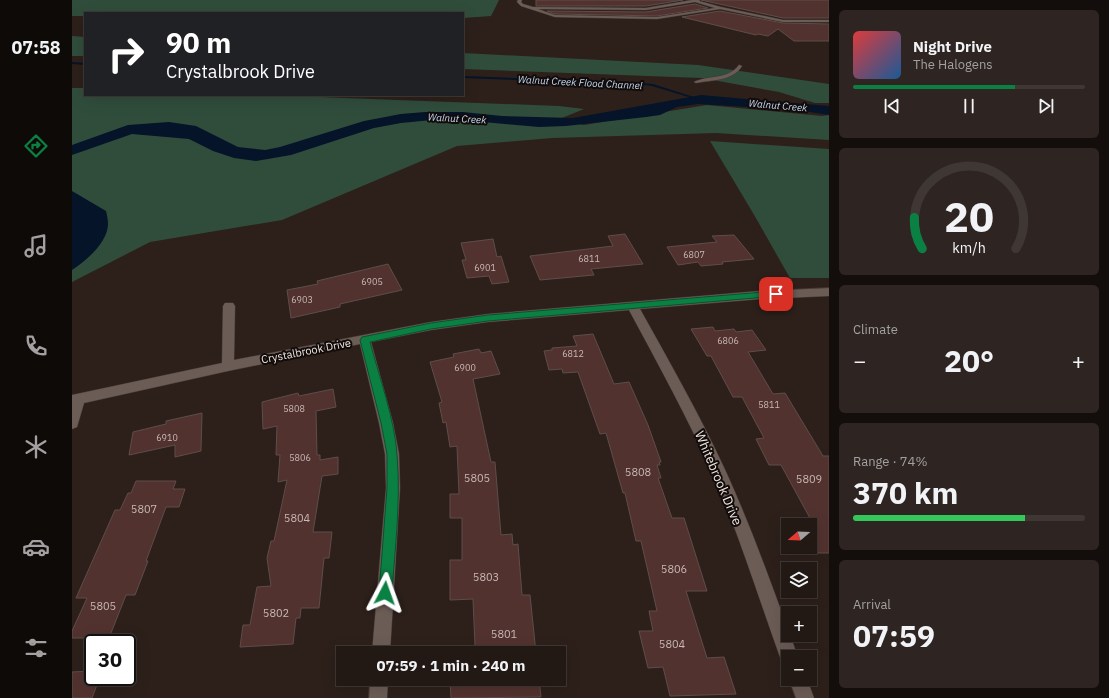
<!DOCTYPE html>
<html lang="en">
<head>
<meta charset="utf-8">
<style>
  :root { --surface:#221814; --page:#2e2522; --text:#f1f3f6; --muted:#a2a0a0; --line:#3f3734; --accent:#0b8043 }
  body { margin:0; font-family:"IBM Plex Sans",sans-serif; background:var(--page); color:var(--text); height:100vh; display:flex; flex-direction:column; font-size:15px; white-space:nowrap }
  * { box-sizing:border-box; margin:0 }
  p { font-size:13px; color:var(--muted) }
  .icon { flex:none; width:22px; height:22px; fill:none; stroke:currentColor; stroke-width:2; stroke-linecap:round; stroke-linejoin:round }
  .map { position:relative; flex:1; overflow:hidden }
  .details { display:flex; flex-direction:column; gap:10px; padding:10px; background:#130d0b; width:280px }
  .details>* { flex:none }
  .top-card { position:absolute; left:12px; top:12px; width:380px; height:84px; border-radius:0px; box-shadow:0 4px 16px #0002,0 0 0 1px var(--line); background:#202124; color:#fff; overflow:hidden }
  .needle { width:26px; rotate:251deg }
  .tools { position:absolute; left:709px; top:518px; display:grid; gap:8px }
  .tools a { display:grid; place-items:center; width:36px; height:36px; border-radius:0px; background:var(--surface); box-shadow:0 4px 16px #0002,0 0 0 1px var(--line); font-size:20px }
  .speed { position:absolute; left:12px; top:634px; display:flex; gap:8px; font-size:20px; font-weight:700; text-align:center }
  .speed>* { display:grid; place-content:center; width:52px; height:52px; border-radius:50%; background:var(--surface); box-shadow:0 4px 16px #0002,0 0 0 1px var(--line); line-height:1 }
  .speed .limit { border:2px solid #111; border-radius:6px; background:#fff; color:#111 }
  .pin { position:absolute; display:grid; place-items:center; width:34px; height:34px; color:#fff; margin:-17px; border-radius:8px; box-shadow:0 2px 6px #0006 }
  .me { position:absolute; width:44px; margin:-22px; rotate:4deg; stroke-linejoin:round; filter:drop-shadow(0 0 3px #0008) }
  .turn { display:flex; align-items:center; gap:14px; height:84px; padding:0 16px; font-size:18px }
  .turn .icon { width:52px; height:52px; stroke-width:2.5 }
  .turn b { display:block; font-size:28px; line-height:34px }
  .big { font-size:30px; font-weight:700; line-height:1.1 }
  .details .widget { flex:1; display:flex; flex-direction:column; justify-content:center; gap:6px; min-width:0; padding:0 14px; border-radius:6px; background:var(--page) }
  .details .dial { align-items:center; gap:0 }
  .dial svg { height:104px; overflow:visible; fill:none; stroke:var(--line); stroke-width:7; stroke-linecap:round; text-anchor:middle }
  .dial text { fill:var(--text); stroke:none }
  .song { display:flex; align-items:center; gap:12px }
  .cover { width:48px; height:48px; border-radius:6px; background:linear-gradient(135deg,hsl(0 70% 55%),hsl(210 70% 35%)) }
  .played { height:4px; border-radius:2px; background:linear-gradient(90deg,var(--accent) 70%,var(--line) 70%) }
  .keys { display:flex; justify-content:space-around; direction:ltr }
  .heat { display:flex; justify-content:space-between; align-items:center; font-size:22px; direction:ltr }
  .charge { height:6px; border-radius:3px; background:linear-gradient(90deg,#34c759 74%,var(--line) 0) }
  .trip { position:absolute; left:264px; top:646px; width:230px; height:40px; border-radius:0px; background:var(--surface); box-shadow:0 4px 16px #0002,0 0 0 1px var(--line); font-weight:700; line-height:40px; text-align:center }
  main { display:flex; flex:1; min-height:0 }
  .tabs { display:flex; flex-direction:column; width:72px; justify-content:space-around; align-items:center; background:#0e0a08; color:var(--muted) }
  .tabs .icon { width:28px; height:28px }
  .tabs .on { color:var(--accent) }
  .tabs b { font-size:18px; color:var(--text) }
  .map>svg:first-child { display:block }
  .green { fill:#304d3c }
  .water { fill:#051429 }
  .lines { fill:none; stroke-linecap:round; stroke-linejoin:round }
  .stream { fill:#051429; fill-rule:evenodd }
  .building { fill:#52322e; stroke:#5e4d4b }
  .lane-casing { stroke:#453a37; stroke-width:1 }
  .street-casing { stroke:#453a37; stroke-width:1 }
  .lane { fill:#6c5c56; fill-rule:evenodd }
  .street { fill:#6c5c56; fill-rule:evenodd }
  .route { fill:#0b8043; stroke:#07532c }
  .labels { text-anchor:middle; stroke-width:4; stroke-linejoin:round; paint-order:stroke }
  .number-label { font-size:9px; fill:#c8b9b6 }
  .far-water-label { font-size:10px; font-style:italic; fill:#c5daf7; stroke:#110b09 }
  .street-label { font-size:11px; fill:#f0e6e3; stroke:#110b09 }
  .near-number-label { font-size:11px; fill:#c8b9b6 }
  .near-street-label { font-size:13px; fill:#f0e6e3; stroke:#110b09 }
</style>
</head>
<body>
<main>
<nav class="tabs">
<b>07:58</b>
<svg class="icon on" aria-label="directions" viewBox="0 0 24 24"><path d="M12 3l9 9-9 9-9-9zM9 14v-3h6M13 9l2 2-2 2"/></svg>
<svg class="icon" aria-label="music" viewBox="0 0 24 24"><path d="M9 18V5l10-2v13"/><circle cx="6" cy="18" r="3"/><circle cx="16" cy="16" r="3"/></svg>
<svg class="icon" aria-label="phone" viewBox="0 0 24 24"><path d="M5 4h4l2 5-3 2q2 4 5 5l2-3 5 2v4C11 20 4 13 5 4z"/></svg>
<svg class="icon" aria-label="climate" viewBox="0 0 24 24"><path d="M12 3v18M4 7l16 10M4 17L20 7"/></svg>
<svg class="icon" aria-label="car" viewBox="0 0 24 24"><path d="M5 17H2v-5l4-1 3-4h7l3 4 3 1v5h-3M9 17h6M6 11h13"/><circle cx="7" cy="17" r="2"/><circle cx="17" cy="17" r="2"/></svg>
<svg class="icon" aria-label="filters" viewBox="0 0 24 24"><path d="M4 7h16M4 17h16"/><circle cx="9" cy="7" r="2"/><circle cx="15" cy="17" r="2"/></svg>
</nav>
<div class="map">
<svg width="757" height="698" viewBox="0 0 757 698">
  <rect width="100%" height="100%" fill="#2d201b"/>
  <path class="green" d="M0 0H427L419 16 391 18V13H13V16H0Z
    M0 36 13 37V56H0Z
    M391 53 626 65 757 84V103H743L707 92 630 78 391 69Z
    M0 88H13V95H194L487 106 512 109 485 120 512 125 635 105 750 116 757 115V140L644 133 480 138 385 146 210 220 78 242 0 282Z
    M638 141 757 149V278H718L681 213Z"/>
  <path class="water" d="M629 95 757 106V115L725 110 626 104 605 107 588 115 574 117 494 126 467 127 411 122 360 120 329 123 302 128 219 155 184 161 162 158 141 151 117 139 60 134 0 155V145L56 125 97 122 124 126 166 147 193 150 208 147 292 121 329 114 353 112H391L430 116 501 118Z
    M0 191 34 211C35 215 36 220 36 224 36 242 14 261 0 270Z"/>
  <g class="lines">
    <path class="stream" d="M0 62 13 63V65L0 64Z
      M391 76 571 83 581 84 625 98 623 99 580 86 571 85 391 78Z"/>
  </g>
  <path class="building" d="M464 0H611L574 6H464Z
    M629 0H757V18H711Z
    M623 4 636 8 585 16 483 14 475 11 574 12Z
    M648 11 711 23 757 24V41H722L706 29 696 36 686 34 684 35 610 17Z
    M553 234 571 264 519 269 522 275 468 280 458 256 541 246 536 236Z
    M662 235 682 259 650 262 651 264 629 266 626 262 606 265 595 247 645 242 640 236Z
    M421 239 425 257 429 256 437 282 420 284 417 276 395 278 390 260H394L389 243Z
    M316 264 330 290 268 304V307L219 318 215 290 246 284 245 281Z
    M641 327 643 331 662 329 664 332 680 330 694 350 676 352 701 394 713 393 751 456H757V553H735L733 547H738V525H722L720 520H739L709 465H697L684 439 692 438 670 397H661L639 356H635L619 329Z
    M521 334 542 384 557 382 576 425 589 462H587L588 465H585L589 478H586L600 518H612L635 591H614L635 658 652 657 664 694 598 696 591 667 576 668 567 631H581L577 611H585L569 541H564L553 493H551L534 433 528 434 506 372 491 373 490 369 477 370 472 351 480 350V348L505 346 501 336Z
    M407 349 409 353 419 351 428 374 401 379 419 462H423L429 535 440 534 441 545 446 544 450 595H458L464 653H378V646H403L401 599 378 600V560H390V518H378V494H387L385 446 378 447 374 422 371 423 367 403 370 402 358 362 382 357 381 354Z
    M261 389 264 407 244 411 245 455H248V460L266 457V474L250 476 241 532H260L257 558H252L247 608H229L228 618H224L221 644 168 647 171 625H178L185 587 199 586 195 558 199 541H202L215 480 206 482 208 455H204L205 426 191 429 190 402 226 393 227 396Z
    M130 413 129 451 103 457V445L57 455 61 432 94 424V421Z
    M64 481H104L101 489H113L107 507H94L74 561H76L63 595H54L37 638H0V631L15 598H4L43 510H48L56 493H59Z
    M21 671V677H28L20 698H0V672Z
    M378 679H467L469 697 379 698Z"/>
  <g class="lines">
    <g class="lane-casing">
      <path id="lane" d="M446 0H450L449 2 451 4 461 7 574 8 620 0H628L627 1 649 7 711 20H757V22H711L648 9 585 19 483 17 449 6 445 2ZM623 2 643 8 585 17 483 15 466 9 574 10Z
        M667 65 670 66C661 81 639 80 624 83L622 82C636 75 656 80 667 65Z"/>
    </g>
    <g class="street-casing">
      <path id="street" d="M757 288V296L688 299 568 309C598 363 629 417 655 474 678 525 697 577 716 630V635H718L726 657H716V666L711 663 708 657C686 596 667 534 641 475 616 418 586 364 557 310L416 322 359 330 299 342 321 423 327 454 328 488 318 653H300L314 488 313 454 307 423 288 344 156 371 12 403 5 427 0 429V395L150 363 151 306 153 303H161L163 306 162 360 359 322 416 314 688 291Z
        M298 679H316L315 698H297Z
        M717 679H735L742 698H724Z"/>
    </g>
    <use href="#lane" class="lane"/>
    <use href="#street" class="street"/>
  </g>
  <path class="route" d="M704 291 708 294 706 296 416 321 359 329 298 342C307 376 323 421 325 455 329 501 323 547 320 593L318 598 313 599 309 598 307 593 315 488V454L309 423 288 340 290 337 359 323 416 315Z"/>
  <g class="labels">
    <g class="number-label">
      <text x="622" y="258">6807</text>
      <text x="517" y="262">6811</text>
      <text x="413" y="271">6901</text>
      <text x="300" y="285">6905</text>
      <text x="230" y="303">6903</text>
      <text x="656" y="344">6806</text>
      <text x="501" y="357">6812</text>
      <text x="393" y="371">6900</text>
      <text x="697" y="408">5811</text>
      <text x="222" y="412">5808</text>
      <text x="95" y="441">6910</text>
      <text x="228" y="461">5806</text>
    </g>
    <g class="far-water-label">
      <text transform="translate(508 82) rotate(3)" y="4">Walnut Creek Flood Channel</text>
      <text transform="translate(706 105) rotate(5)" y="4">Walnut Creek</text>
      <text transform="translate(385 118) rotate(3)" y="4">Walnut Creek</text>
    </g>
    <g class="street-label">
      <text transform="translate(234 351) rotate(-11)" y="4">Crystalbrook Drive</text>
    </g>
    <g class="near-number-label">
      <text x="566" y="476">5808</text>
      <text x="405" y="482">5805</text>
      <text x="737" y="483">5809</text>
      <text x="72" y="513">5807</text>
      <text x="225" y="522">5804</text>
      <text x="602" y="573">5806</text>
      <text x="414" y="581">5803</text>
      <text x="31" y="610">5805</text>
      <text x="204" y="617">5802</text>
      <text x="432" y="638">5801</text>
      <text x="600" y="648">5804</text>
    </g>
    <g class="near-street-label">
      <text transform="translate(647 478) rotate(67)" y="5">Whitebrook Drive</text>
    </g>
  </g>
</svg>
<div class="tools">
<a><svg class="needle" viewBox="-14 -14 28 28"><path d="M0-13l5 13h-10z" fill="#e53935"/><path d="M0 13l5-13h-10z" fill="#a2a0a0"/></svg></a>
<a><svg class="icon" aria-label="layers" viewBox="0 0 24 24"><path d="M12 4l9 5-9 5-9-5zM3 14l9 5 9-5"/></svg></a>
<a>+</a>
<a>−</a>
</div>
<div class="speed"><div class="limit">30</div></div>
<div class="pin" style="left:704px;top:294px;background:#d93025"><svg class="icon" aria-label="arrive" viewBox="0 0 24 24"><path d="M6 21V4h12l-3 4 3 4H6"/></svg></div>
<svg class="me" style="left:313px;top:593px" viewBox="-20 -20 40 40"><path d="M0-17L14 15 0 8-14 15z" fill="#0b8043" stroke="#fff" stroke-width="4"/></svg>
<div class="trip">07:59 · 1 min · 240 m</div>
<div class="top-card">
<div class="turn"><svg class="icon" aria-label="right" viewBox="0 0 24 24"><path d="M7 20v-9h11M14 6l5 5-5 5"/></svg><div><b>90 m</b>Crystalbrook Drive</div></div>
</div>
</div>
<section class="details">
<div class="widget">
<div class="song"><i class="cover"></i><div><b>Night Drive</b><p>The Halogens</p></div></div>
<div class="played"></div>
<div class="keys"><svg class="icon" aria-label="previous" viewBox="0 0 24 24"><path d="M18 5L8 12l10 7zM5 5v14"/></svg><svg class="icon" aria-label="pause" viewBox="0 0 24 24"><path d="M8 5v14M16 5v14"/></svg><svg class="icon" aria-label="next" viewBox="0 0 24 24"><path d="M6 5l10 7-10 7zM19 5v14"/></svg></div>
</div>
<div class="widget dial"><svg viewBox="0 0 100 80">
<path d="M14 69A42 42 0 1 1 86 69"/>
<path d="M14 69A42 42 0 0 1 8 45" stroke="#0b8043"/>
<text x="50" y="56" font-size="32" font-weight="700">20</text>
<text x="50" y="72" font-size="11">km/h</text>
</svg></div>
<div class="widget"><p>Climate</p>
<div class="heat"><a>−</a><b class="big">20°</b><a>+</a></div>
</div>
<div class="widget"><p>Range · 74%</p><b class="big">370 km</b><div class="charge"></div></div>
<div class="widget"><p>Arrival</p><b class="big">07:59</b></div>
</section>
</main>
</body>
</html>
